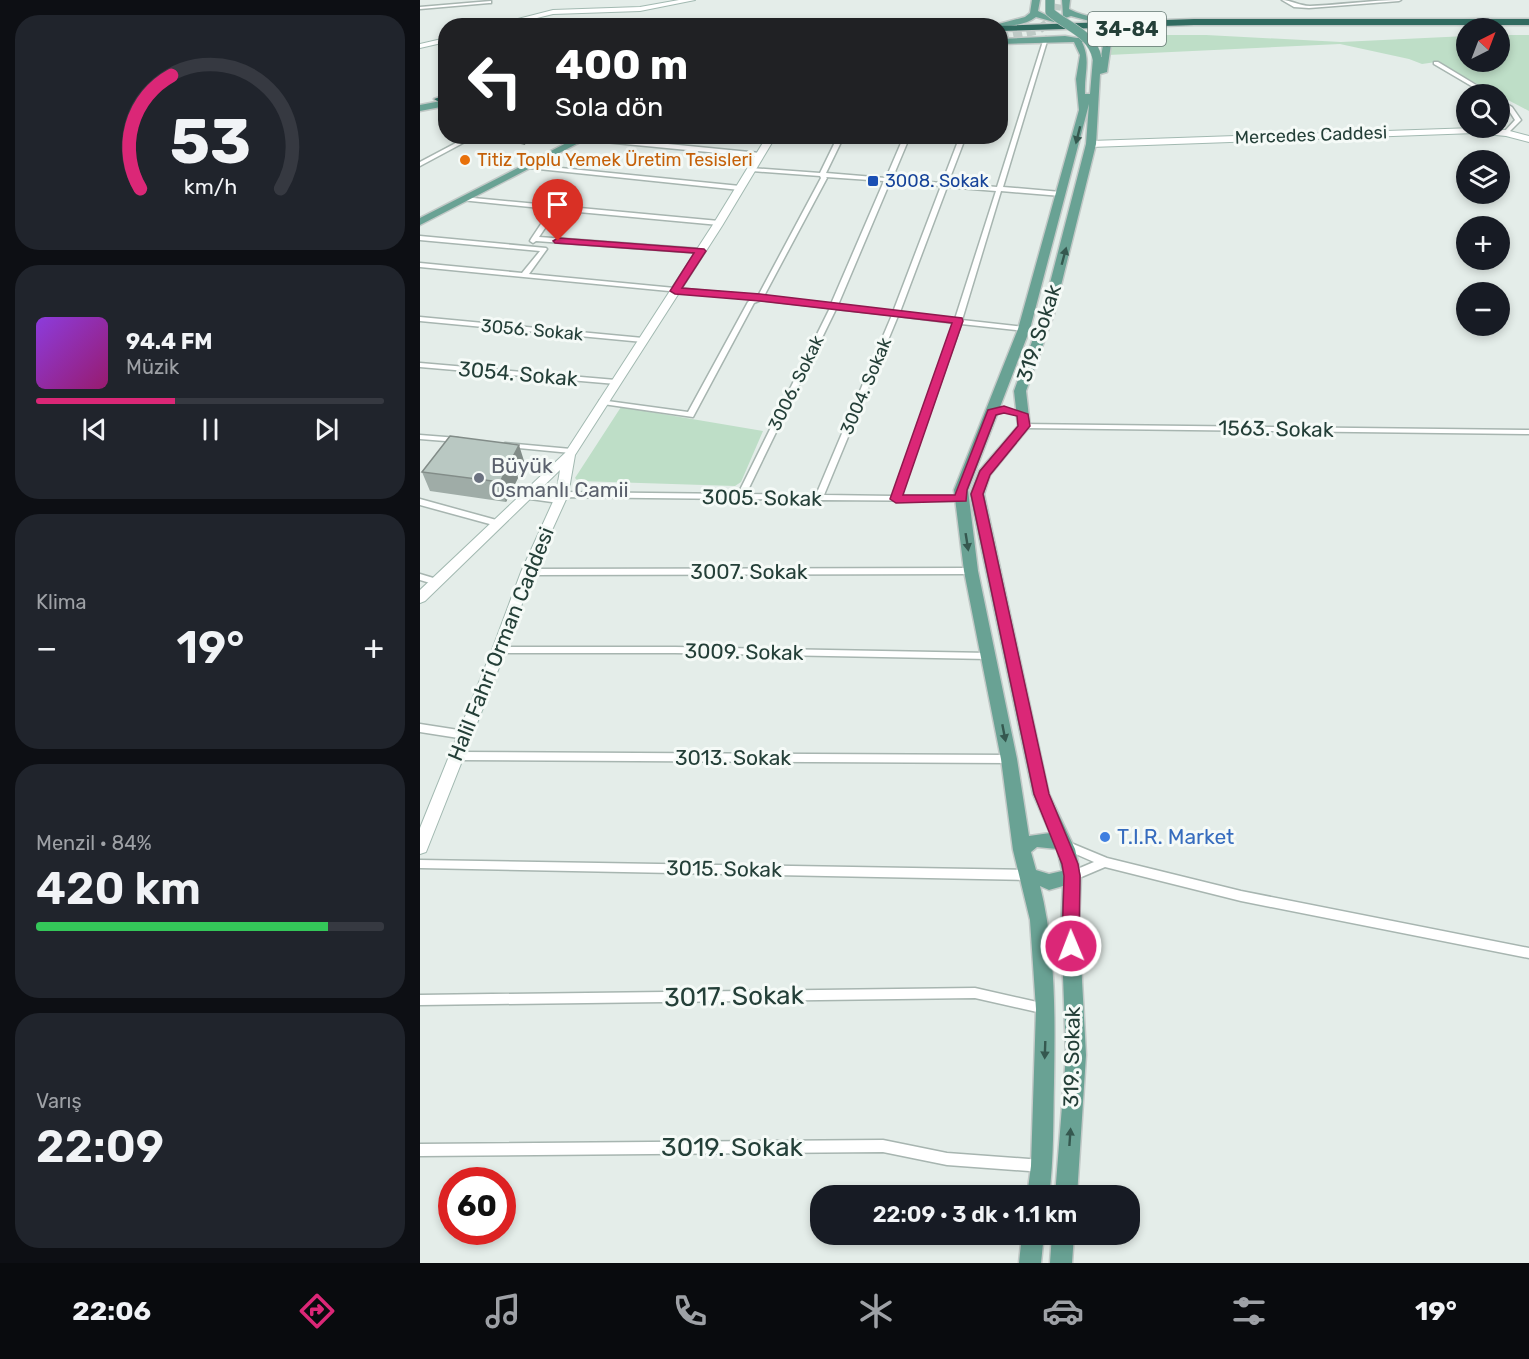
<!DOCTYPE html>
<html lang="tr">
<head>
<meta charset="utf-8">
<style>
  :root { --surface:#171b24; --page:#20242c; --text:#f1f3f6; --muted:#9ea1a6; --line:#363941; --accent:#db2777 }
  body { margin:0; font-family:Rubik,sans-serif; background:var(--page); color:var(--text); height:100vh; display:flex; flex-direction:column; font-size:22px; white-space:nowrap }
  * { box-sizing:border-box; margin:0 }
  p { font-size:20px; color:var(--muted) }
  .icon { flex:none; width:33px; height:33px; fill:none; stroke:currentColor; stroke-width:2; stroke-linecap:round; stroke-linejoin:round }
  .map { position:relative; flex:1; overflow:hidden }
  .side { display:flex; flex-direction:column; gap:15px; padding:15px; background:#0d0f14; width:420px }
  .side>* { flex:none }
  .top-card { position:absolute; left:18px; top:18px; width:570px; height:126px; border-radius:24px; box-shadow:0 3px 9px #0003; background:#202124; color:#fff; overflow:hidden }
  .needle { width:39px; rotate:42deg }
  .controls { position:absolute; left:1036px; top:18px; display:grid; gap:12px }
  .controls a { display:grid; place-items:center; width:54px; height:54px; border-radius:50%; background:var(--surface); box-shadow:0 3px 9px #0003; font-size:30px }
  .speed { position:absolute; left:18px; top:1167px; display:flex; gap:12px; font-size:30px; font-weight:700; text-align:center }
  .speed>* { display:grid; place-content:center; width:78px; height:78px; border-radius:50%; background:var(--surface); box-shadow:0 3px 9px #0003; line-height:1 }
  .speed .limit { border:9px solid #d22; background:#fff; color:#111 }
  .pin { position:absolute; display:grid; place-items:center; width:51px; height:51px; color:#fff; margin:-62px -26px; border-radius:50% 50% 50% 0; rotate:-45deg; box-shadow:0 0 6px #0007 }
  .pin .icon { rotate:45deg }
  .me { position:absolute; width:66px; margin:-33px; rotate:359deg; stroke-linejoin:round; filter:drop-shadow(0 0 4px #0008) }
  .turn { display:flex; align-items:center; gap:21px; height:126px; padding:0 18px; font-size:27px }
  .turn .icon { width:78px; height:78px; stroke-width:2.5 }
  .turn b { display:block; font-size:42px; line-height:51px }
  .big { font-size:45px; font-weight:600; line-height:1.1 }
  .side .widget { flex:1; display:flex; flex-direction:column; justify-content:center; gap:9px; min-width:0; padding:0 21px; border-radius:24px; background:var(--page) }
  .side .dial { align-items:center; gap:0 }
  .dial svg { height:156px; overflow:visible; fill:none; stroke:var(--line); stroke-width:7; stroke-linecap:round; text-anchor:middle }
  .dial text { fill:var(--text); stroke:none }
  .song { display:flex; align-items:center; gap:18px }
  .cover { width:72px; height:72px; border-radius:9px; background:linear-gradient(135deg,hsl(270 70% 55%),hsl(320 70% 35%)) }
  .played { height:6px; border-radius:3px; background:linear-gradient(90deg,var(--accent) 40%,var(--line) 40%) }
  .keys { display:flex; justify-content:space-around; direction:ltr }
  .heat { display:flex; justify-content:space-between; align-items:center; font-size:33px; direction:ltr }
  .charge { height:9px; border-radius:4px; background:linear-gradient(90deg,#34c759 84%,var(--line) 0) }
  .trip { position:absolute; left:390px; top:1185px; width:330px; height:60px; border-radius:24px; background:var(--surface); box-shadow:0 3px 9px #0003; font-weight:600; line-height:60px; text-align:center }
  .menu { display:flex; height:96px; justify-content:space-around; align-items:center; background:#090b0e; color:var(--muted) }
  .menu .icon { width:42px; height:42px }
  .menu .selected { color:var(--accent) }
  .menu b { font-size:27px; color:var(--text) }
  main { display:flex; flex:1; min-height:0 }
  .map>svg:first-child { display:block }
  .green { fill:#bedec7 }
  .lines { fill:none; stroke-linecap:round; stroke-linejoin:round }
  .primary-tunnel { stroke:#becac6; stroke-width:9; stroke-dasharray:9 4.5; stroke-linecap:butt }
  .street-casing { stroke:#a7b5b0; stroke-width:3 }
  .secondary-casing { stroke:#a2b9b1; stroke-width:2 }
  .primary-casing { stroke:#c2c9c7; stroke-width:3 }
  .highway-casing { stroke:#c2c9c7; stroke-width:3 }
  .street { fill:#fff; fill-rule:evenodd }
  .secondary { fill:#fff; fill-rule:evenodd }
  .primary { fill:#69a294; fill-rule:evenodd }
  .highway { fill:#306b60; fill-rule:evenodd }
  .primary-bridge-casing { stroke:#c2c9c7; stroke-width:10; stroke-linecap:butt }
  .primary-bridge { stroke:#69a294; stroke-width:9 }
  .wall { fill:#9faca7 }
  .shaded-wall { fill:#828c88 }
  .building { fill:#b9c8c2; stroke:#828c88; stroke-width:1.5 }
  .oneway { fill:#35584f }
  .route { fill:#db2777; stroke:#8e194d; stroke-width:1.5 }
  .food-dot { fill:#e8710a; stroke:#f5faf7; stroke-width:2 }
  .transit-dot { fill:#1a4fb4; stroke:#f5faf7; stroke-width:2 }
  .worship-dot { fill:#6b7280; stroke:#f5faf7; stroke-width:2 }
  .shop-dot { fill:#3f7fe0; stroke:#f5faf7; stroke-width:2 }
  .labels { text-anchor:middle; stroke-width:6; stroke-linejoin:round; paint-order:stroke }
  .far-street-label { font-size:18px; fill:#243f38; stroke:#f5faf7 }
  .far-food-label { font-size:18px; fill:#c56008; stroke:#f5faf7; text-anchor:start }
  .far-transit-label { font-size:18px; fill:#164399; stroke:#f5faf7; text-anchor:start }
  .shield { fill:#f5faf7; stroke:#637771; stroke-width:1.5 }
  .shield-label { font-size:20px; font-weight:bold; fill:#243f38 }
  .street-label { font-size:21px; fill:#243f38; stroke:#f5faf7 }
  .worship-label { font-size:21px; fill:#5b616d; stroke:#f5faf7; text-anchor:start }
  .shop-label { font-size:21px; fill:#366cbe; stroke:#f5faf7; text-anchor:start }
  .near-street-label { font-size:26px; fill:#243f38; stroke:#f5faf7 }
</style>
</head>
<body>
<main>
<section class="side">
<div class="widget dial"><svg viewBox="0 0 100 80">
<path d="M14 69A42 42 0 1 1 86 69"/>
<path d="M14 69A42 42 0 0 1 30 11" stroke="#db2777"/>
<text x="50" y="56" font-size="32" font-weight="700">53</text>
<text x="50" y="72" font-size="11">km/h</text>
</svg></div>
<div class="widget">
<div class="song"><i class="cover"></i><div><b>94.4 FM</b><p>Müzik</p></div></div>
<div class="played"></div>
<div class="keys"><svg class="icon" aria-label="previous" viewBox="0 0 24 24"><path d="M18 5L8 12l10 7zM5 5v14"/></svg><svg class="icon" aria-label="pause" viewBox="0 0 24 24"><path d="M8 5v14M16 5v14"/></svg><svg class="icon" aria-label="next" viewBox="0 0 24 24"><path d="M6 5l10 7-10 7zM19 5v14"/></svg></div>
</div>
<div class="widget"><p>Klima</p>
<div class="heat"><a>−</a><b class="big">19°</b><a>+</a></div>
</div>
<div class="widget"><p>Menzil · 84%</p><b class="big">420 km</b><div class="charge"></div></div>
<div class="widget"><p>Varış</p><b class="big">22:09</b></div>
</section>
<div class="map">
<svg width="1109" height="1263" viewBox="0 0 1109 1263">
  <rect width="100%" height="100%" fill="#e4ede9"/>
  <path class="green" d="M715 35H786L921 42 1047 36V62H1080V35H1109V111L1016 62 1002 64 989 59 920 44 688 55C691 37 698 39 715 35Z
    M201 407 343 431 321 482 315 486 158 481 155 478Z"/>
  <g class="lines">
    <path class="primary-tunnel" d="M580 38 618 30 635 18 637 4"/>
    <g class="street-casing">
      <path id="street" d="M862 0C871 0 879 6 890 6 920 5 951 0 981 0L979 1 889 8 874 7Z
        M71 1V3H69L0 9V7Z
        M626 37 628 38 583 187 641 192 644 194 641 196 581 191 542 320 604 327 607 329 604 331 541 324 481 496H542L546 499 545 501 401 500 398 502 395 500 323 499 320 501 317 499 139 497 138 495 142 492 318 494 410 308 341 300 334 303 273 417 183 404 179 402 180 400 268 412 328 302 332 299 0 267V263L102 273 120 251 0 240V236L126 248 127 249 109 274 338 296 401 178 400 176 332 171 329 169 330 168 400 173 418 136H424L406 173 466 178 484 136H490L472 179 522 183 540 136H546L528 183 577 187 624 38ZM406 177 464 181 411 304 344 296 407 178ZM470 182 521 186 473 312 418 305ZM527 187 576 191 535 319 480 312ZM416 309 472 315 396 495 326 494ZM478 316 534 323 473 496 404 495Z
        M1014 62H1018L1071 94H1065L1014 64Z
        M1080 100 1092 107 1101 120 1086 135 1083 133 1095 120 1088 109 1080 104Z
        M49 136H56L0 166V162Z
        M166 136 340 153 343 155 340 157 164 140 161 138Z
        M111 165 320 186 323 188 320 190 109 168V166Z
        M43 197 299 221 302 223 299 225 137 210 119 237 281 249 284 251 281 253 116 241 113 243 110 241 111 239 131 209 41 200V198Z
        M0 317 223 338 227 340 223 342 0 321Z
        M0 363 196 380 200 382 196 384 0 367Z
        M601 424 1109 430V434L604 428 600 426Z
        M0 435 38 438 42 440 38 442 0 439Z
        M85 443 151 449 155 451 151 453 88 447 84 445Z
        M106 493 139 497 143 500 139 503 103 498 102 496Z
        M0 499 80 521 81 523 77 526 0 505Z
        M551 568 555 571 551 574 107 575 103 572 107 569Z
        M0 574 20 580 21 582 17 585 0 580Z
        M79 647H255L569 653 574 656 569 659 255 653H79L74 650Z
        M0 724 45 731 48 732 50 735 48 738 45 739 0 732Z
        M37 752 589 755 592 756 594 759 592 762 589 763 37 760 34 759 32 756 34 753Z
        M646 841 687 858 821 891 1109 948V958L821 901 685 867 652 881 648 879 647 876 648 873 674 862 642 848 641 845 642 842Z
        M0 860 609 870 613 872 614 875 613 878 609 880 0 868Z
        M555 988 626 1004 630 1005 632 1009 630 1013 626 1014 555 998 0 1005V995Z
        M463 1140 527 1153 622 1160 626 1162 628 1166 626 1170 622 1172 527 1165 463 1152 0 1156V1144Z"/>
    </g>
    <g class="secondary-casing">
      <path id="secondary" d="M259 0H275L220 11 133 14 85 26H71L133 10 220 7Z
        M26 38V42L0 48V44Z
        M1054 128 1086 130 1109 136V142L1086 136 1055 133 671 147 667 144 671 141Z
        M347 136H356L302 226 155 455 148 495 113 572 86 650 8 847 6 852 0 854V828L72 650 101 572 136 495 140 470 5 601 0 603V590L145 453 292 226Z"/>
    </g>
    <g class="primary-casing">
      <path id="primary" d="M612 0H620L618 11 630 17 643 15 642 0H650L649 9C676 23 704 18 733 19L737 21 733 23H677L651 16 634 22 616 17C603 27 584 26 571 26L605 17 610 13Z
        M672 35 691 44 687 72 680 74 676 144 634 314 606 391 610 426 570 475 564 494 629 794 655 849 661 876 659 924 666 1055 657 1196H635L646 1055 641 924 643 886 629 890 620 886C636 950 635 1016 634 1082 633 1120 634 1158 629 1196H607L611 1166 616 1009 610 920 593 850 581 759 544 571 534 490 598 329 659 110 656 79 660 55 654 42 580 44V39L645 36 657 38ZM671 40 683 45 681 57 677 55 673 58 670 94H665C664 73 671 61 662 42ZM669 104 666 144 622 314 594 391 598 426 559 471 550 494 613 794 630 833 609 836 597 759 558 571 548 490 610 329ZM617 847 637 849 642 871 629 874 616 870 611 852Z
        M26 100V106L0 111V105Z
        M160 136H172L0 225V218Z
        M602 1234H624L621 1263H599Z
        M632 1234H654L652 1263H630Z"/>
    </g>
    <g class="highway-casing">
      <path id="highway" d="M774 19H1109V25H774L580 31V26H578Z
        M721 29 724 30V34L701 38 687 47 682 44 694 34Z
        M26 95V101L19 102 14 99Z"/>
    </g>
    <use href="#street" class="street"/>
    <use href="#secondary" class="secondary"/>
    <use href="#primary" class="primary"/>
    <use href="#highway" class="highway"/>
    <g class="primary-bridge-casing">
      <path id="primary-bridge" d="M630 0V12C647 27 672 33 677 58"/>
    </g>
    <use href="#primary-bridge" class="primary-bridge"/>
  </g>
  <path class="wall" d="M81 136H118L104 145 81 138Z
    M105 464 86 502 10 491 2 472Z"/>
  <path class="shaded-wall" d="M102 136H118L104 145Z
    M99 445 105 464 86 502 80 482Z"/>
  <path class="building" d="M30 436 99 445 80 482 2 472Z"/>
  <defs><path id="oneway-solid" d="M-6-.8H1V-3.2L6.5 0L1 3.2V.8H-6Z" transform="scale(1.5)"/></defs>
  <g class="oneway">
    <use href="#oneway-solid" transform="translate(658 135) rotate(104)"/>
    <use href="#oneway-solid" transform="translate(644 256) rotate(-75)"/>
    <use href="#oneway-solid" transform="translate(547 542) rotate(81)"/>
    <use href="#oneway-solid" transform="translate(584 733) rotate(79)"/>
    <use href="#oneway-solid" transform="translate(625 1050) rotate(92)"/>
    <use href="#oneway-solid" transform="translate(650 1137) rotate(-86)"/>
  </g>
  <path class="route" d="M138 238 284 249 286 251 262 288 340 294 542 318 543 321 483 495H535L568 410 584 406 608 414 610 426 570 475 563 494 629 794 658 864 660 876 659 946 657 952 651 954 645 952 642 946 644 876 642 864 614 794 551 494 560 471 598 426 597 416 584 413 576 415 547 490 546 501 476 503 470 499 532 323 340 301 255 294 250 291 274 253 135 243 133 241Z"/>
  <circle class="food-dot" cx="45" cy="160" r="6"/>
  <rect class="transit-dot" x="447" y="175" width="12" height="12" rx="3"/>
  <circle class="worship-dot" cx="59" cy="478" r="6"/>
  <circle class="shop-dot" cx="685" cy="837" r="6"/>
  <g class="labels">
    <g class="far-street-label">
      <text transform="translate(891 135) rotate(-2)" y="6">Mercedes Caddesi</text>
      <text transform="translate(112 330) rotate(5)" y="6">3056. Sokak</text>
      <text transform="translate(376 383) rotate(-64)" y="6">3006. Sokak</text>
      <text transform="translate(446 386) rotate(-67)" y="6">3004. Sokak</text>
    </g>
    <g class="far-food-label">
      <text x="57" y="166">Titiz Toplu Yemek Üretim Tesisleri</text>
    </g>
    <g class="far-transit-label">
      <text x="465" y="187">3008. Sokak</text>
    </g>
    <rect class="shield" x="668" y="12" width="78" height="34" rx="4.5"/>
    <g class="shield-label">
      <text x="707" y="36">34-84</text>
    </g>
    <g class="street-label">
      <text transform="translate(619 333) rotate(-72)" y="7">319. Sokak</text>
      <text transform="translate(98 374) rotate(5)" y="7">3054. Sokak</text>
      <text transform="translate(856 429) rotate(1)" y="7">1563. Sokak</text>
      <text transform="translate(342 498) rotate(1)" y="7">3005. Sokak</text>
      <text x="329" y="579">3007. Sokak</text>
      <text transform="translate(81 644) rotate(-68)" y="7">Halil Fahri Orman Caddesi</text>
      <text transform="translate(324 652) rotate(1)" y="7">3009. Sokak</text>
      <text x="313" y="765">3013. Sokak</text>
      <text transform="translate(304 869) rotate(1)" y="7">3015. Sokak</text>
      <text transform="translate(652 1057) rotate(-89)" y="7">319. Sokak</text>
    </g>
    <g class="worship-label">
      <text x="71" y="473">Büyük<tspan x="71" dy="24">Osmanlı Camii</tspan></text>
    </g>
    <g class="shop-label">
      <text x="697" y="844">T.I.R. Market</text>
    </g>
    <g class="near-street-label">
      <text transform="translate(314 996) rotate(-1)" y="9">3017. Sokak</text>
      <text x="312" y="1156">3019. Sokak</text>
    </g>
  </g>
</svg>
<div class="controls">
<a><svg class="needle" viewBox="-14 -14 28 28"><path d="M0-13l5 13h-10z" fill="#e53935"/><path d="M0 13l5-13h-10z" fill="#9ea1a6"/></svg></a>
<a><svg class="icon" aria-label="search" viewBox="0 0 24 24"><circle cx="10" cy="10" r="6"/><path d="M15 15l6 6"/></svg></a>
<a><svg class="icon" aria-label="layers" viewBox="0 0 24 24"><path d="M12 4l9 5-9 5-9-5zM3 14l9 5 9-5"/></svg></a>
<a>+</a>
<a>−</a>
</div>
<div class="speed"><div class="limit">60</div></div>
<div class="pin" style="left:138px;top:241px;background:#d93025"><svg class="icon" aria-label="arrive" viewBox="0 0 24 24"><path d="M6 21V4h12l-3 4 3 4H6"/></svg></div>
<svg class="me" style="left:651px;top:946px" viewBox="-20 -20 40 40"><circle r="17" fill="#db2777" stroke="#fff" stroke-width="3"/><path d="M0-11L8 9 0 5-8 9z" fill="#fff"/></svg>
<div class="trip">22:09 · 3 dk · 1.1 km</div>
<div class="top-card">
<div class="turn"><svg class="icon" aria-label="left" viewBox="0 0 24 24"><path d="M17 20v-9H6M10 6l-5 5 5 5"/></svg><div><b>400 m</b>Sola dön</div></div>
</div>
</div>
</main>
<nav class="menu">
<b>22:06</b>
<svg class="icon selected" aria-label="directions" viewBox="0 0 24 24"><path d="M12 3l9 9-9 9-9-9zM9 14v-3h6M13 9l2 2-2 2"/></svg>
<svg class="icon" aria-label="music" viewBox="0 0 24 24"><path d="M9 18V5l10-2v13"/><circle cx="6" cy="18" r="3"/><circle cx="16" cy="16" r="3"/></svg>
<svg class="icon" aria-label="phone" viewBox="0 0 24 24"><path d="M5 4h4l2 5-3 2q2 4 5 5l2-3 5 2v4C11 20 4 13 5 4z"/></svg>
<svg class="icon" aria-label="climate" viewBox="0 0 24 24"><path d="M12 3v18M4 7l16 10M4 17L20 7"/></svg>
<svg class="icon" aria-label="car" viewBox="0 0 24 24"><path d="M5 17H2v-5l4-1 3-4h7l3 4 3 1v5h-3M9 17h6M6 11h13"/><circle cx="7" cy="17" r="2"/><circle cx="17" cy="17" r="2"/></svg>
<svg class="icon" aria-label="filters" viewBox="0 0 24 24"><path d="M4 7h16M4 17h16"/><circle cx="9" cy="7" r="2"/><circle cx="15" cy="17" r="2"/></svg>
<b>19°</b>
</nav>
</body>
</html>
